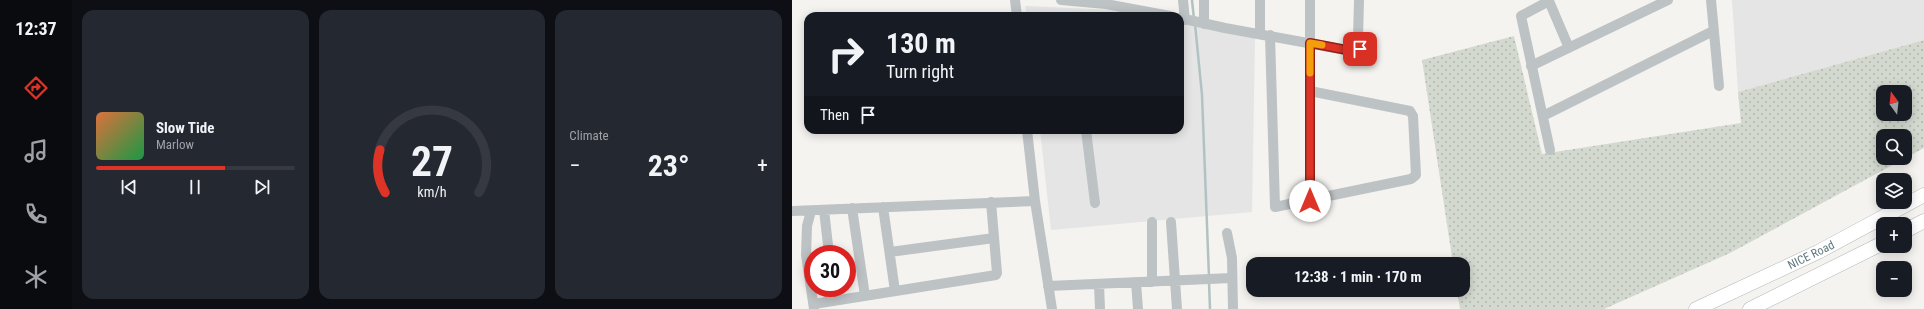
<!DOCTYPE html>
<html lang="en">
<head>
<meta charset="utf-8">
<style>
  :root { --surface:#171b24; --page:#242831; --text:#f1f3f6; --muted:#9ea1a6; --line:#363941; --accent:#dd3427 }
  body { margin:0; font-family:"Roboto Condensed",sans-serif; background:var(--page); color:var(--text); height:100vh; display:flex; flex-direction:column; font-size:15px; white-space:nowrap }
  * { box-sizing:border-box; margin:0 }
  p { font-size:13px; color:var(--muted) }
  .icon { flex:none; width:22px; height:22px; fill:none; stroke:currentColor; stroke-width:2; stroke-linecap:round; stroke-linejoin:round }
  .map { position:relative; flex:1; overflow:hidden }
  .sheet { display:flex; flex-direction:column; gap:10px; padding:10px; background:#0d0f14; width:720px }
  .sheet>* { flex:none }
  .banner { position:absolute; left:12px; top:12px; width:380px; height:122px; border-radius:12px; box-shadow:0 2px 10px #0003; background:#171b24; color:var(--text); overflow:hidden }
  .needle { width:26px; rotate:345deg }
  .controls { position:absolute; left:1084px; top:85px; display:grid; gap:8px }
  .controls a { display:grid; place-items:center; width:36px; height:36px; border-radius:8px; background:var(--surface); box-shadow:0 2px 10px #0003; font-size:20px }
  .speed { position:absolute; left:12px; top:245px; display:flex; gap:8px; font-size:20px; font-weight:700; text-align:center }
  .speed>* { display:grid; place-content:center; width:52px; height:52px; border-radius:50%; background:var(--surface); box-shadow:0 2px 10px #0003; line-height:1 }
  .speed .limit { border:6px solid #d22; background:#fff; color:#111 }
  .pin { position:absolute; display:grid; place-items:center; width:34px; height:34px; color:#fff; margin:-17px; border-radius:8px; box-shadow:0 2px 6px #0006 }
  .me { position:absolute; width:44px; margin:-22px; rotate:0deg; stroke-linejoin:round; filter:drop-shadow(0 0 3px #0008) }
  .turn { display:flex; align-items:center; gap:14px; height:84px; padding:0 16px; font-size:18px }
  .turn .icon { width:52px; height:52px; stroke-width:2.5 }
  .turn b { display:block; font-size:28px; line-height:34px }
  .then { display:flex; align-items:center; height:38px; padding:0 16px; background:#0003; gap:8px; font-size:15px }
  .big { font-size:30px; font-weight:700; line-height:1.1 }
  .sheet .tile { flex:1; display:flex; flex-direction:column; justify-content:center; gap:6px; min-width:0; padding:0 14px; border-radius:12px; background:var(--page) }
  .sheet .dial { align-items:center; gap:0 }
  .dial svg { height:104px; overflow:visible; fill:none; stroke:var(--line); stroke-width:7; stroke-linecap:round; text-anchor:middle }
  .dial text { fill:var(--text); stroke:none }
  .song { display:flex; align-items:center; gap:12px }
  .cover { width:48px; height:48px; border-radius:6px; background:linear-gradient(135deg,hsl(20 70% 55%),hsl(140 70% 35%)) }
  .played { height:4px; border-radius:2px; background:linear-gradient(90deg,var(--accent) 65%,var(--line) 65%) }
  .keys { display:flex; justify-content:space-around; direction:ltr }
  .heat { display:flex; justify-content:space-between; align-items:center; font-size:22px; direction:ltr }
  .sheet .tiles { flex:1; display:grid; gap:10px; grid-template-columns:repeat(3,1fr) }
  .trip { position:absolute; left:454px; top:257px; width:224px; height:40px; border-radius:12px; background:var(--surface); box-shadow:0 2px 10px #0003; font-weight:700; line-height:40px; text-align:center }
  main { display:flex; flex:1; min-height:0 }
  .dock { display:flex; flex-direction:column; width:72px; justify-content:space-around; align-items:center; background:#090b0e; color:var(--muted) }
  .dock .icon { width:28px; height:28px }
  .dock .current { color:var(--accent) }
  .dock b { font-size:18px; color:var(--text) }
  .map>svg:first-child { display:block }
  .built { fill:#e4e5e4 }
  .green { fill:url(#green-dots); fill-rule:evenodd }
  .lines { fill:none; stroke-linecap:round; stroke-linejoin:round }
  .stream { stroke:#b2c2c3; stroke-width:2.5 }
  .highway-casing { stroke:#b0b5b7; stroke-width:15 }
  .minor { stroke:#bdc2c4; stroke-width:10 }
  .highway { stroke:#fff; stroke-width:14 }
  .route-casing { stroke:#902219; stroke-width:10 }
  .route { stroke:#dd3427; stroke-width:7 }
  .slow { stroke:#f59e0b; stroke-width:7 }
  .labels { text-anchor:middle; stroke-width:4; stroke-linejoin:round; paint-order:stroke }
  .street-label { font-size:12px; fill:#647880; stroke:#fff }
</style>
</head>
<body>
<main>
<nav class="dock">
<b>12:37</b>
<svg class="icon current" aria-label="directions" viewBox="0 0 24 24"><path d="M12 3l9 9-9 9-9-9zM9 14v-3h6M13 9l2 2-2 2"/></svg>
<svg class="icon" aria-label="music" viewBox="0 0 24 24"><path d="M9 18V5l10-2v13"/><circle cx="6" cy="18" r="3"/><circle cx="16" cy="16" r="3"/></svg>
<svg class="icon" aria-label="phone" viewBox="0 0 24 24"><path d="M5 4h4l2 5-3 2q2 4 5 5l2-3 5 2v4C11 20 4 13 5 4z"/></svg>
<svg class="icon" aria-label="climate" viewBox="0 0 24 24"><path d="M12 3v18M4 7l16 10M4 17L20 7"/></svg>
</nav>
<section class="sheet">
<div class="tiles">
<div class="tile">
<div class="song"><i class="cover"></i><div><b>Slow Tide</b><p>Marlow</p></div></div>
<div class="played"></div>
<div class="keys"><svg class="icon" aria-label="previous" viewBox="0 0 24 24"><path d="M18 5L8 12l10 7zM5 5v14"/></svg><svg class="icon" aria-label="pause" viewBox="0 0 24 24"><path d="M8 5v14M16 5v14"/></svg><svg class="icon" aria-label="next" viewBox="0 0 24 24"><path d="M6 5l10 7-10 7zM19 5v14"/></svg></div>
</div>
<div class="tile dial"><svg viewBox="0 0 100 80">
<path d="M14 69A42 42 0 1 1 86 69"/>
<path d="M14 69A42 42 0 0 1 10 36" stroke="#dd3427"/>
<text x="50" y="56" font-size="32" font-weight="700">27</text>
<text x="50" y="72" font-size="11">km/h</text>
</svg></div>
<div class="tile"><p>Climate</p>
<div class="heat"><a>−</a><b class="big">23°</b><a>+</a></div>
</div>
</div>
</section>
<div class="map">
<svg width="1132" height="309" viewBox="0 0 1132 309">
  <defs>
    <pattern id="green-dots" width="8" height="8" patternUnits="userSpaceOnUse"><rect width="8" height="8" fill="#d4d9cf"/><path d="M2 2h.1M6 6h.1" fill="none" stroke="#b0b5ad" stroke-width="1.8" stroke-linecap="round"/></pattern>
  </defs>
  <rect width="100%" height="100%" fill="#f4f3f0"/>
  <path class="built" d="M940 0H1132V40L946 92Z
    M233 6 323 10 352 16H235Z
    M388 23 463 37 460 212 259 230 248 130H388Z"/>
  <path class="green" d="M722 36 750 154 949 123 946 92 1132 40V148L938 253 812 309H668L665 290H671V264H661L630 60ZM1091 92H1113V114H1091ZM1091 136H1113V158H1091Z"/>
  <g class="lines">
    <path class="stream" d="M400 0 402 19
      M403 24 410 95 417 277
      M417 282 418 309"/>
    <g class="highway-casing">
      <path id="highway" d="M1113 231 1132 221
        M904 309 1026 252 1132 195
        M958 309 1091 243"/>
    </g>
    <path class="minor" d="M223 0 225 16
      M269 0 314 4 378 16
      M391 0 393 20
      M518 0V201
      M919 0 927 86
      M388 18 433 28 565 52 568 51 566 38 567 0
      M412 24V0
      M468 33V0
      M478 35 483 207 619 179 624 175 621 116 618 111 518 91
      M739 66 876 0
      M751 116 921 31
      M235 130 243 201 260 309
      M294 130 303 203
      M758 150 729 16 757 1 777 48
      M91 207 103 291
      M60 208 73 296
      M32 210 37 254
      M1 211 243 201
      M19 211 15 226 14 255 22 309
      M360 222V282
      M379 222 385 309
      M435 233 440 258 441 309
      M98 252 202 238
      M344 282 346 309
      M307 284 308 309
      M256 286 440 278
      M40 288 42 300
      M22 304 204 275 205 273 199 202"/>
    <use href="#highway" class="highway"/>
  </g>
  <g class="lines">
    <g class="route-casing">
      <path id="route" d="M518 201V43L565 52 568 51V49"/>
    </g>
    <use href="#route" class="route"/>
    <path class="slow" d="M518 73V43L530 45"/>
  </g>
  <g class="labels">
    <g class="street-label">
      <text transform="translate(1019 255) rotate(-26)" y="4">NICE Road</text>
    </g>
  </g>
</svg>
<div class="controls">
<a><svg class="needle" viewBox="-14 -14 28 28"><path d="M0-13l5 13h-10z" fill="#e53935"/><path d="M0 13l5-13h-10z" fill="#9ea1a6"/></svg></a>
<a><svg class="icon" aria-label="search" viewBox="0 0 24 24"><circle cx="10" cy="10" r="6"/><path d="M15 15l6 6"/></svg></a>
<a><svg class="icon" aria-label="layers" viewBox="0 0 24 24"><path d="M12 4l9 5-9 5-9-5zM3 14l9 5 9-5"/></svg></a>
<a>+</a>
<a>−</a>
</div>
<div class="speed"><div class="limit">30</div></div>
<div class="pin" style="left:568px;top:49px;background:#d93025"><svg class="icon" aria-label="arrive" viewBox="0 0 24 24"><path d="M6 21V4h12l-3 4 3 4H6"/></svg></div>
<svg class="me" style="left:518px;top:201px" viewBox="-20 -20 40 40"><circle r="19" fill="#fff"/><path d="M0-13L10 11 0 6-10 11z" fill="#dd3427"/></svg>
<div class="trip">12:38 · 1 min · 170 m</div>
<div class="banner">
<div class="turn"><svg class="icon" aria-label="right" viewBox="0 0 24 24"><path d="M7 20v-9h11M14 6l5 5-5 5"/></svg><div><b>130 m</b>Turn right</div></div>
<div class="then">Then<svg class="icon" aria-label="arrive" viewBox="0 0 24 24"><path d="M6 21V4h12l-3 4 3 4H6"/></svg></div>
</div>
</div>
</main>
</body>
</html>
